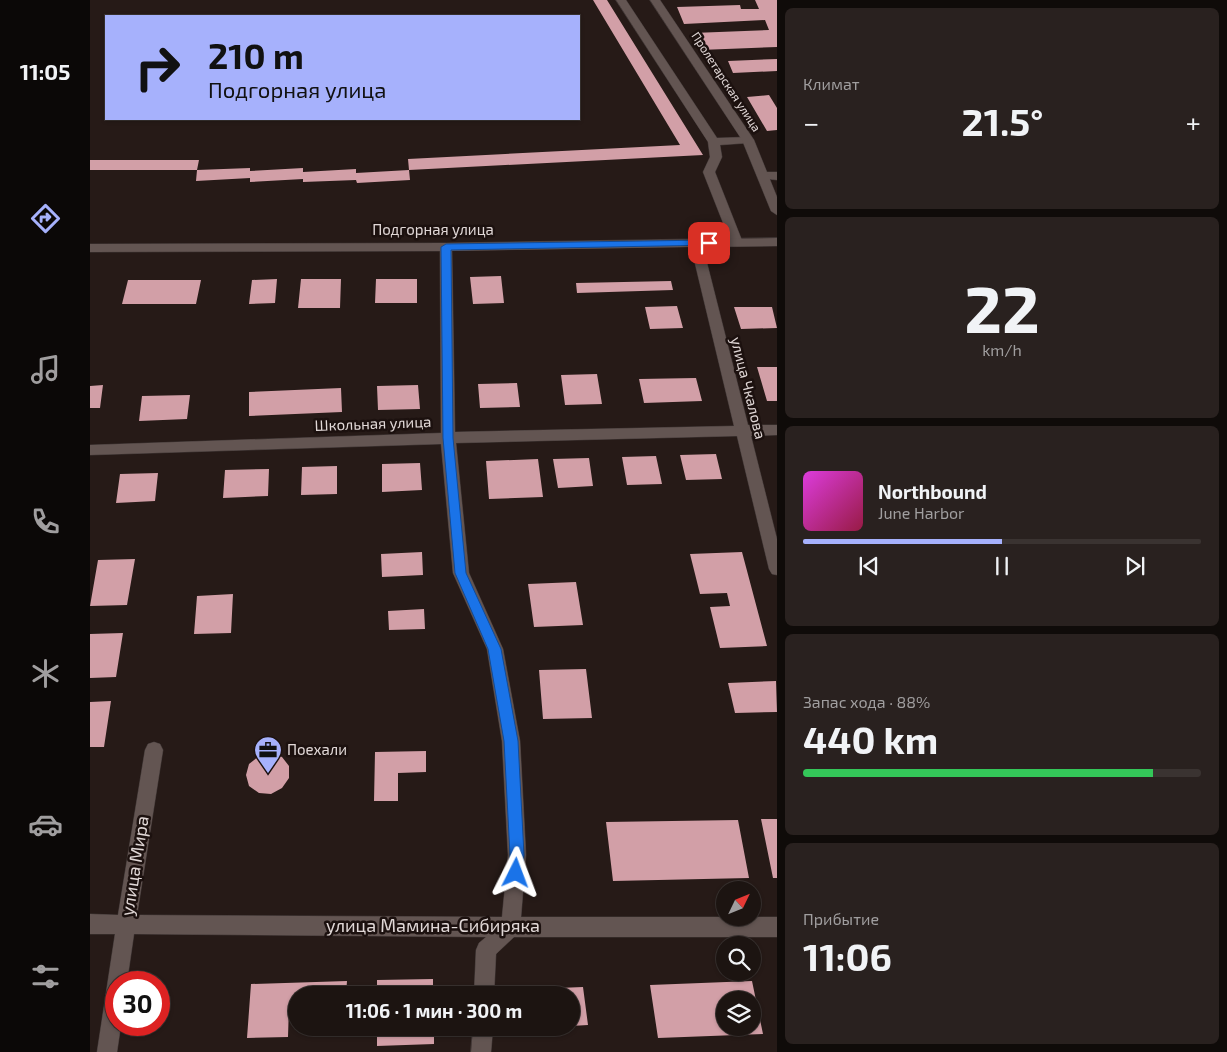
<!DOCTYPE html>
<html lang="ru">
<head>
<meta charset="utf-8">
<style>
  :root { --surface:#1c1411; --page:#29211f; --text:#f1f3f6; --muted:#a09e9f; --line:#3a3331; --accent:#a6b1fc }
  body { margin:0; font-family:"Exo 2",sans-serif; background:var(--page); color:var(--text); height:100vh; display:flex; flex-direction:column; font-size:19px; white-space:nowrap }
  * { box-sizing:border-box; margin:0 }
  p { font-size:16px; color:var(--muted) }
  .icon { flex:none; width:28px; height:28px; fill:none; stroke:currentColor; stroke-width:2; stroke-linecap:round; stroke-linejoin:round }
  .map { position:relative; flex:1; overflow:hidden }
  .sheet { display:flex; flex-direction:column; gap:8px; padding:8px; background:#0f0b09; width:450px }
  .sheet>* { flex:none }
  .hud { position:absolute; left:15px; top:15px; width:475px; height:105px; border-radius:0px; box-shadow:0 1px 4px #0004,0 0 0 1px var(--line); background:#a6b1fc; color:#111; overflow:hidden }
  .needle { width:32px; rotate:47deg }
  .controls { position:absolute; left:626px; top:881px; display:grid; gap:10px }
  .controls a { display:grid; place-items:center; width:45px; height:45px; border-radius:50%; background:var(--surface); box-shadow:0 1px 4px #0004,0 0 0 1px var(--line); font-size:25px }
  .speed { position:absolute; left:15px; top:971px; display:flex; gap:10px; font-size:25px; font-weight:700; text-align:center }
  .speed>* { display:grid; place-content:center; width:65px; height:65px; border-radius:50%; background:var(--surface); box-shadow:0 1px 4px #0004,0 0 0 1px var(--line); line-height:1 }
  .speed .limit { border:8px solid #d22; background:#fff; color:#111 }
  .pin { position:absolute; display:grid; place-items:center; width:42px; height:42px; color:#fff; margin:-21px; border-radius:10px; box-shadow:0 2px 8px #0006 }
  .me { position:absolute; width:55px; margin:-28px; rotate:3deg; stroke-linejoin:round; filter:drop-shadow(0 0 4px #0008) }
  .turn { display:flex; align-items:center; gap:18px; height:105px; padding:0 20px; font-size:22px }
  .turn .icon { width:65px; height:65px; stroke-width:2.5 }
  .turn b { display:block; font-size:35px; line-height:42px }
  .big { font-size:38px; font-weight:700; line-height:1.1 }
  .sheet .card { flex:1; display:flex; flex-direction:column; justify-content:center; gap:8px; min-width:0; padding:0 18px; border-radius:8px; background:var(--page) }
  .sheet .dial { align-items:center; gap:0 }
  .dial b { font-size:65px; line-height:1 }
  .song { display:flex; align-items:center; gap:15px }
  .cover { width:60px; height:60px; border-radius:8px; background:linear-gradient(135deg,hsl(300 70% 55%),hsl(340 70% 35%)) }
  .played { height:5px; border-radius:2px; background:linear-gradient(90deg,var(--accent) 50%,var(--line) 50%) }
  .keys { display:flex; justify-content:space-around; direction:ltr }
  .heat { display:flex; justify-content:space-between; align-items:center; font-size:28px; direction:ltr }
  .charge { height:8px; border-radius:4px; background:linear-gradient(90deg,#34c759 88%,var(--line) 0) }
  .trip { position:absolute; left:198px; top:986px; width:292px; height:50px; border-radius:25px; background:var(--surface); box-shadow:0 1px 4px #0004,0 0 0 1px var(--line); font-weight:700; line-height:50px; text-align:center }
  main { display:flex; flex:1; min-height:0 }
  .tab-bar { display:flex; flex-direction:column; width:90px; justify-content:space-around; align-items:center; background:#0b0807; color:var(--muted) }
  .tab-bar .icon { width:35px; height:35px }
  .tab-bar .on { color:var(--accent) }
  .tab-bar b { font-size:22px; color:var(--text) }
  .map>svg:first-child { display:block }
  .building { fill:#d29fa7; fill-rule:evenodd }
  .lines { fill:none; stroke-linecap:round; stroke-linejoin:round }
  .service-casing { stroke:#413837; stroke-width:1 }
  .minor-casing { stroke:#413837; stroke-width:1 }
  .tertiary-casing { stroke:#413837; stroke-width:1 }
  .service { fill:#635552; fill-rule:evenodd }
  .minor { fill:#635552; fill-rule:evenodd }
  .tertiary { fill:#635552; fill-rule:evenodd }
  .route { fill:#1a73e8; stroke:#114b97 }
  .labels { text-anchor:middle; stroke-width:5; stroke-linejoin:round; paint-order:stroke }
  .far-street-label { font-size:12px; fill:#e1d8d7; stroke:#1c110f }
  .street-label { font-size:15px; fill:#e1d8d7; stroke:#1c110f }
  .poi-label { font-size:15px; fill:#e1d8d7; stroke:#1c110f; text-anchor:start }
  .near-street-label { font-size:18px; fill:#e1d8d7; stroke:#1c110f }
</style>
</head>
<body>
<main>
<nav class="tab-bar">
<b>11:05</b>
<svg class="icon on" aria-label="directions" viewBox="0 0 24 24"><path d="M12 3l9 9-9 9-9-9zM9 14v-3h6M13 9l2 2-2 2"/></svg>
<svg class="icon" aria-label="music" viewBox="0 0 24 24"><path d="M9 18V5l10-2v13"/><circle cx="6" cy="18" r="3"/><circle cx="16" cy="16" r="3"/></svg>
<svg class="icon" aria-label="phone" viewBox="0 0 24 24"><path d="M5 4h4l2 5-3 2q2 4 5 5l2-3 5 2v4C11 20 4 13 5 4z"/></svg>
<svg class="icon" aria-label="climate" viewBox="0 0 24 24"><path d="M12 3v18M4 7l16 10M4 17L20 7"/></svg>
<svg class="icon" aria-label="car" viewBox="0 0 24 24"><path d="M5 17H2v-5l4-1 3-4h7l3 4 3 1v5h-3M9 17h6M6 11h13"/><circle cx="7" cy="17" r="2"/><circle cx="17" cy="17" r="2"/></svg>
<svg class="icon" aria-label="filters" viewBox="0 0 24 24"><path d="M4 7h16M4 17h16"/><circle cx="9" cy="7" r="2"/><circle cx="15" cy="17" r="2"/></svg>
</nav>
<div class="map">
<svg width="687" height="1052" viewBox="0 0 687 1052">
  <rect width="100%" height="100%" fill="#261a17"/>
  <path class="building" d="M503 0H517L613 155 319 170 318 159 590 145Z
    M665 0H687V47L610 50 603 33 679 30 675 20 594 24 587 7 650 5 651 9H669Z
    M687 59V71L643 73 638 61Z
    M679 95 687 108V130L677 131 657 97Z
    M0 160H109L107 170H0Z
    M160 168V171L213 168V172L266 169V173L319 170 320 180 267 183 266 180 213 182V179L160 182V178L106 181 107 170Z
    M411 276 414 303 383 304 380 277Z
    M187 279 185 303 159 304 162 280Z
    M211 279H251L250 308H208Z
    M286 279H327V303H285Z
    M38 280H111L106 304H32Z
    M581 281 583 290 487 293 486 283Z
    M587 306 593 328 560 329 555 307Z
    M644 307H682L687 328 651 329Z
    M667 367H687V401H677Z
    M507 374 512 404 475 405 471 375Z
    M606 378 612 401 554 403 549 379Z
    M427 383 430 407 390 408 388 384Z
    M13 385 10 408H0V386Z
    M328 385 330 409 288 410 287 386Z
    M251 388 252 412 159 416V392Z
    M100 395 97 419 49 421 52 396Z
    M626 454 632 479 596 480 590 455Z
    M566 456 572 484 537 485 532 457Z
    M499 458 503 486 468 488 463 459Z
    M448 459 453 497 399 499 396 461Z
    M330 463 332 490 292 492V464Z
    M247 466V494L211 495 212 467Z
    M179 469 178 496 133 498 135 470Z
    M68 473 65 501 26 503 30 474Z
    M332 552 333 575 292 577 291 554Z
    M652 552 677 646 630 648 620 607 640 606 637 593 610 594 600 554Z
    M45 559 37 605 0 606 8 560Z
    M486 582 493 625 444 627 438 584Z
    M143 594 141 633 104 634 107 596Z
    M334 609 335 629 299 630 298 611Z
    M33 633 26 677 0 678V634Z
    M496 669 502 718 453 719 449 670Z
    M686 681 687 712 645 713 638 683Z
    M21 701 14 747H0V702Z
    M336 751V772L308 773V801H284L285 752Z
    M181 753 192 757 199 766V778L192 788 181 794 169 793 159 786 156 775 159 764 169 756Z
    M671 819H687V878H683Z
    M648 820 659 878 523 881 516 822Z
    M343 979V995H287V980Z
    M257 981 256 995H206V1006H199L198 1037 157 1038 161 984Z
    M662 981 673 1034 568 1038 560 985ZM635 1000H662V1028H635Z
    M493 987 498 1025 481 1026V995H444V989Z
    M287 1028H344V1044L287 1046Z"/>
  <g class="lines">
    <g class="service-casing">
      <path id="service" d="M526 0H536L627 138 658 137 664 140 658 143 630 145 632 157 625 172 653 243 651 246H643L641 243 613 172 620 157 618 142Z
        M673 172H687V180L669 178 667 176 669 174Z"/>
    </g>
    <g class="minor-casing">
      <path id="minor" d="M687 238V246L613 247 658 425H687V435L661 436 687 539V575L682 574 679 569 647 436 366 443 379 573 413 649 430 741 436 855 431 917H687V937H424L406 954 404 995H384L386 950 389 943 396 937 44 934 37 982H26V1025H31L27 1052H7L25 934H0V914L28 915 55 750 58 744 64 742 70 744 73 750 47 915 412 917 418 855 412 741 397 649 363 573 351 444 0 455V445L351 433 350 251 0 252V244L356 243ZM601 247 644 426 365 432 362 251Z
        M383 1028H403L401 1052H381Z"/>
    </g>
    <g class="tertiary-casing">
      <path id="tertiary" d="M560 0H570L664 140 687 197V215L681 211 652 140Z"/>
    </g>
    <use href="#service" class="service"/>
    <use href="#minor" class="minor"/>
    <use href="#tertiary" class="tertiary"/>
  </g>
  <path class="route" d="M619 240 624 243 623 245 361 250 363 438 376 573 411 649 428 741 434 855 431 878 426 880 421 878 419 873 420 855 414 741 398 649 365 573 353 438 351 247 356 244Z"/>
  <defs>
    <g id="office-pin" transform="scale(1.4375)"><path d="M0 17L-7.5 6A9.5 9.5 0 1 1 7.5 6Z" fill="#a6b1fc" stroke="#1c110f"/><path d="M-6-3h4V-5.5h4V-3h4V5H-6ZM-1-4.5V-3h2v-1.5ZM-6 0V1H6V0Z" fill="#111"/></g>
  </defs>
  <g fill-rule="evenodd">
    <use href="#office-pin" x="178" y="750"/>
  </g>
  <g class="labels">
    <g class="far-street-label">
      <text transform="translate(636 82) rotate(57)" y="4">Пролетарская улица</text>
    </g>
    <g class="street-label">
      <text x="343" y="235">Подгорная улица</text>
      <text transform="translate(658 388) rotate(76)" y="5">улица Чкалова</text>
      <text transform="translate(283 424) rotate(-2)" y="5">Школьная улица</text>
    </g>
    <g class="poi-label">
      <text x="197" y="755">Поехали</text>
    </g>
    <g class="near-street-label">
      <text transform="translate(45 866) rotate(-81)" y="6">улица Мира</text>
      <text x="343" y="932">улица Мамина-Сибиряка</text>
    </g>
  </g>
</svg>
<div class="controls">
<a><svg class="needle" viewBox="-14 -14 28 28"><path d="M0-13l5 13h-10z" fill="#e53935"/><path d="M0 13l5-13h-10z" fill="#a09e9f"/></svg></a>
<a><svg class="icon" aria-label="search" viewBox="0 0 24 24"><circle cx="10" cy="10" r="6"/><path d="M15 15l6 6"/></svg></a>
<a><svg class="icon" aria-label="layers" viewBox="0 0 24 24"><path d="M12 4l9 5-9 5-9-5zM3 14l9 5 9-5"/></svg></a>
</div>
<div class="speed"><div class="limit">30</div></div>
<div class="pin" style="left:619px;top:243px;background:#d93025"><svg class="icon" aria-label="arrive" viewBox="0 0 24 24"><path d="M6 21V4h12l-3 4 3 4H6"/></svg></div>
<svg class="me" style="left:426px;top:873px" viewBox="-20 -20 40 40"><path d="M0-17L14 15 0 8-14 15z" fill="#1a73e8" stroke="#fff" stroke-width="4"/></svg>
<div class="trip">11:06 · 1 мин · 300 m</div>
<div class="hud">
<div class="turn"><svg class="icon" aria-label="right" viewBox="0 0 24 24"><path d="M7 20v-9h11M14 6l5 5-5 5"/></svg><div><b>210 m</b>Подгорная улица</div></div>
</div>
</div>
<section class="sheet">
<div class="card"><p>Климат</p>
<div class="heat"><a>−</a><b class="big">21.5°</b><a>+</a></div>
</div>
<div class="card dial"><b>22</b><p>km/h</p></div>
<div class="card">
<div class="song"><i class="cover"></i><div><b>Northbound</b><p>June Harbor</p></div></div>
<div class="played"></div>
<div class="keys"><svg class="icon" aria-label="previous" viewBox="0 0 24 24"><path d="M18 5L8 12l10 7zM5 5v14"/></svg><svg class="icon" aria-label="pause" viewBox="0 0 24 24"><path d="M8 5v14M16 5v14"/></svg><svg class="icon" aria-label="next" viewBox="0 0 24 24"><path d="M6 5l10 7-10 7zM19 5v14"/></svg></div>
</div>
<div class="card"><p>Запас хода · 88%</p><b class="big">440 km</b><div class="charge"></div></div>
<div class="card"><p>Прибытие</p><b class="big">11:06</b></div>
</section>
</main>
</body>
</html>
